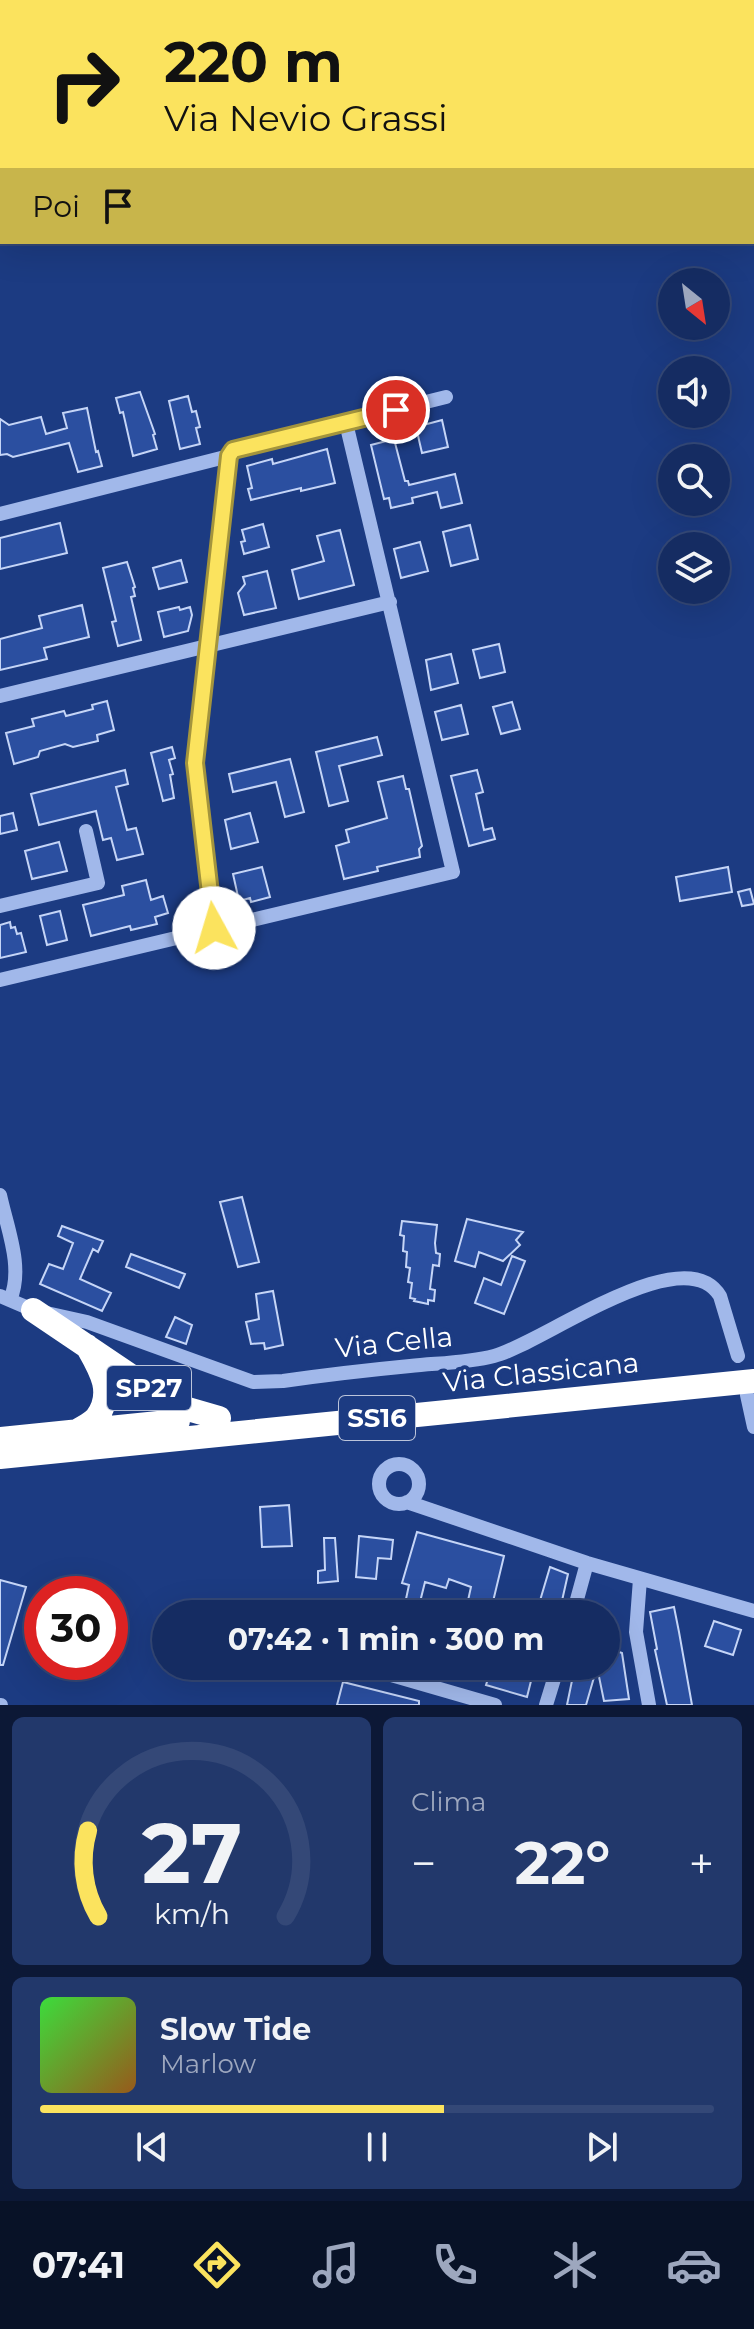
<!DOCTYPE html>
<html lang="it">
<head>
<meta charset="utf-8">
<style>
  :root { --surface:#152c62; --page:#22386b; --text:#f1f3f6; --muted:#9da7be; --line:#344877; --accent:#fbe35e }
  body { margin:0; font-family:Montserrat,sans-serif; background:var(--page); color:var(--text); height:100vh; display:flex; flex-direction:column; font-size:30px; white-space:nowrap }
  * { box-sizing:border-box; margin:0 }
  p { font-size:26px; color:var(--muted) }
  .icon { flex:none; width:44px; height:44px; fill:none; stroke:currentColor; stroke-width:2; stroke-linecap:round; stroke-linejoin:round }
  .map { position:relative; height:1705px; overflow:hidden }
  .panel { display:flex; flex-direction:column; gap:12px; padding:12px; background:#0c1836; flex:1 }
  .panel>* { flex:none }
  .top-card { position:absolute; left:0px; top:0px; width:754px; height:244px; box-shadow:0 8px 32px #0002,0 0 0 2px var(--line); background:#fbe35e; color:#111; overflow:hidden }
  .needle { width:52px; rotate:150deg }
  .tools { position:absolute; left:658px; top:268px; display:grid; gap:16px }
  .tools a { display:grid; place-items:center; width:72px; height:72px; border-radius:50%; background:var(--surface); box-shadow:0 8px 32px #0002,0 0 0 2px var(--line); font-size:40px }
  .speed { position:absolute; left:24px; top:1576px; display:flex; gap:16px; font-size:40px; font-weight:700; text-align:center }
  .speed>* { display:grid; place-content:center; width:104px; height:104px; border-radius:50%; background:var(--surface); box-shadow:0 8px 32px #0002,0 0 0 2px var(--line); line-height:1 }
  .speed .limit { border:12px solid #d22; background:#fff; color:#111 }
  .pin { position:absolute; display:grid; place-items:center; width:68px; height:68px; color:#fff; margin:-34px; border:4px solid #fff; border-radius:50%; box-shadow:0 2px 8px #0007 }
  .me { position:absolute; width:88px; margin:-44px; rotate:354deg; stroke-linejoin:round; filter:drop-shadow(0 0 6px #0008) }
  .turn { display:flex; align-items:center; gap:28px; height:168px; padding:0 32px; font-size:36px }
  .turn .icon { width:104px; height:104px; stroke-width:2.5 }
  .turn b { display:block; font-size:56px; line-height:68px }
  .then { display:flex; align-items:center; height:76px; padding:0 32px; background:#0003; gap:16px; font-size:30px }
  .big { font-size:60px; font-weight:700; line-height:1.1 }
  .panel .card { flex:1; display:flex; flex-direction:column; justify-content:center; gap:12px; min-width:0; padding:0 28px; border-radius:12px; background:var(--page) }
  .panel .dial { align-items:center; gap:0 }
  .dial svg { height:208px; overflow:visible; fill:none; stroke:var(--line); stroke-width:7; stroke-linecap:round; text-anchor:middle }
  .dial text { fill:var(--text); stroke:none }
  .song { display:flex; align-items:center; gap:24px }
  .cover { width:96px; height:96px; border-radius:12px; background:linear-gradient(135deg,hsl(120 70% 55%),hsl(30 70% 35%)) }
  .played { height:8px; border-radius:4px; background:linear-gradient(90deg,var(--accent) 60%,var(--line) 60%) }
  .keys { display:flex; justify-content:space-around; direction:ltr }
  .heat { display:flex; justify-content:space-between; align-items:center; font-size:44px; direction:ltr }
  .panel .tiles { flex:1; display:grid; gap:12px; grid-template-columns:1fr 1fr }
  .card:last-child { grid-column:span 2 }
  .trip { position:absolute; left:152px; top:1600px; width:468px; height:80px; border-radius:40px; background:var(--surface); box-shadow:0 8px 32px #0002,0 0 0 2px var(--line); font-weight:700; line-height:80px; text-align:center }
  .dock { display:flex; height:128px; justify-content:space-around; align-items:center; background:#081227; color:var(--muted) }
  .dock .icon { width:56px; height:56px }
  .dock .active { color:var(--accent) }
  .dock b { font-size:36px; color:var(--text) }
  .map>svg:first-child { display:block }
  .building { fill:#2b4fa0; stroke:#c5d5f7; stroke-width:2 }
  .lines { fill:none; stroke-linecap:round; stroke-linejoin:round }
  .minor { stroke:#a1b8ea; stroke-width:14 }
  .highway { stroke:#fff; stroke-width:24 }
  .route-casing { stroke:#a3943d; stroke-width:20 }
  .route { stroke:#fbe35e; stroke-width:14 }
  .labels { text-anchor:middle; stroke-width:8; stroke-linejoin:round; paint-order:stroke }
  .shield { fill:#1c3b82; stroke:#bbc4da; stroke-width:2 }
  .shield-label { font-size:26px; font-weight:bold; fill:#fff }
  .street-label { font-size:28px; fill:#fff; stroke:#1c3b82 }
</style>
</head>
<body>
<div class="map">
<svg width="754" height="1705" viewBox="0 0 754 1705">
  <rect width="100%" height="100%" fill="#1c3b82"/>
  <path class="building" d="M140 392 155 434 153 435 157 449 133 456 123 412 120 413 116 398Z
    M188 396 192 412 196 411 200 427 196 428 200 444 180 449 169 401Z
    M87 408 96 452 98 451 102 466 78 472 69 443 13 457 7 454 0 455V419L9 425 41 417 46 434 67 428 63 413Z
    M442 420 448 447 422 453 416 427Z
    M394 439 405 481H408L409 485 455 474 462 503 441 508 437 492 412 498 413 503 391 508 389 498 384 499 371 445Z
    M327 449 335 483 301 491V488L251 500 248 489 252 488 247 466 272 459 273 464Z
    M60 523 67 553 0 569V538Z
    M263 524 269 547 244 554 241 542 245 541 242 530Z
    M470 525 478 559 451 566 443 532Z
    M340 530 354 585 299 599 292 570 324 561 317 536Z
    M420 542 428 571 401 578 394 549Z
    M181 560 187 582 159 589 153 568Z
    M127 562 135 587 133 588 135 596 131 597 141 640 118 646 112 622 116 621 103 568Z
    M267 571 276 608 244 615 238 593 245 584 243 577Z
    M82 605 89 637 44 648 47 659 0 670V639L42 628 39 616Z
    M179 607 180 610 190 607 192 615 188 631 164 637 158 612Z
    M499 644 505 672 480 678 473 650Z
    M451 654 458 683 431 690 426 660Z
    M107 701 114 730 97 735 98 741 73 747 65 744 40 751 38 757 14 764 6 733 34 726 32 719 64 711 66 716 93 709 92 705Z
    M512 702 520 729 501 734 493 707Z
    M461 705 468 734 442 740 435 712Z
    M377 737 382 755 339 766 348 801 329 806 316 752Z
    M172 747 175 758 169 760 173 774 170 775 174 798 163 801 151 753Z
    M290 759 304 812 285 817 276 782 233 792 229 774Z
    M125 770 128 784 116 787 127 830 136 828 143 854 117 860 111 838 103 840 96 811 39 825 31 794Z
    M477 770 483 792 476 794 484 830 492 828 495 839 469 846 451 776Z
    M403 776 406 789H409L422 846 419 849 420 857 377 867 378 871 344 879 336 846 349 842 346 830 387 818 378 782Z
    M13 813 17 830 0 834V816Z
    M250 813 258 842 231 849 225 820Z
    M59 842 67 871 32 879 25 851Z
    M262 867 270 897 251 902 250 898 239 901 233 874Z
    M728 867 732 892 680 901 676 877Z
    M146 880 151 900 163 896 168 913 155 917 157 924 131 930 130 926 91 936 83 905 124 895 122 886Z
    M750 889 754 904 742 906 738 892Z
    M60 911 67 940 47 945 40 916Z
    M10 922 11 928 15 927 17 934 21 933 26 952 0 958V925Z
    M242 1197 259 1262 238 1267 220 1202Z
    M467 1219 523 1232 516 1240 520 1245 503 1261 479 1252 475 1267 455 1261Z
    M402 1221 437 1225 435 1243 436 1253 440 1254 439 1266 433 1265 430 1289 435 1290 434 1301 428 1300V1304L414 1301 415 1299 410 1298 412 1283 408 1282 410 1268 406 1267 407 1252 403 1251 404 1236 400 1235Z
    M62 1226 103 1241 98 1252 93 1249 80 1279 111 1293 102 1311 40 1284 49 1264 63 1269 73 1243 58 1236Z
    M131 1254 185 1274 179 1288 126 1267Z
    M512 1256 525 1261 504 1314 475 1303 484 1278 501 1285Z
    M273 1291 283 1345 265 1349 264 1343 251 1344 246 1322 259 1319 256 1294Z
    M175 1317 192 1325 186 1344 166 1337Z
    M289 1505 292 1546 262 1547 260 1507Z
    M417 1532 504 1556 490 1614H465L471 1587 449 1579 446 1588 425 1582 420 1602 406 1599 409 1585 402 1583Z
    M359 1536 393 1540 391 1559 378 1558 376 1579 356 1577Z
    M324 1538H335L338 1581 318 1583V1571L325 1570Z
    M550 1567 568 1574 559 1614H536Z
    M0 1580 26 1587 3 1665H0Z
    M674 1607 679 1632 692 1705H667L655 1650 657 1649 650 1612Z
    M714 1621 741 1630 733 1655 705 1646Z
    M606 1647 622 1653 629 1699 604 1701 597 1667 586 1705H567L575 1666H606Z
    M492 1666H523L534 1669 527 1697 486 1685Z
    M343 1682 419 1701V1705H337Z"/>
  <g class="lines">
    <path class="minor" d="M0 514 229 456 233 450 446 397
      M0 696 390 602
      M0 906 98 883 86 831
      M214 928 195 763 229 456
      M0 980 453 872 346 423
      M0 1195C7 1228 24 1268 10 1300
      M0 1296 33 1310 87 1322 253 1382 283 1381C325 1375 368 1370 410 1366 438 1363 467 1363 494 1356 540 1345 684 1236 720 1296L738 1356
      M747 1395 754 1427
      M379 1484a20 20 0 1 1 40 0a20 20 0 1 1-40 0Z
      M407 1502 587 1563 754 1611
      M640 1579 636 1632 649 1705
      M573 1614 587 1563
      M360 1666 495 1705
      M0 1705H1
      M546 1705 558 1666"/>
    <path class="highway" d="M33 1310 156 1393 181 1407 219 1418
      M77 1431C83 1427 93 1423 97 1417 115 1392 100 1369 87 1346
      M0 1439 178 1421
      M0 1457 754 1381"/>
  </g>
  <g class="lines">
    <g class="route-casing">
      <path id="route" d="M214 928 195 763 229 456 233 450 396 410"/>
    </g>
    <use href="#route" class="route"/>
  </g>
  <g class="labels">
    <g class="shield">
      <rect x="107" y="1366" width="84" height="44" rx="6"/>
      <rect x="339" y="1396" width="76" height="44" rx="6"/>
    </g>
    <g class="shield-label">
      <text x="149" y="1397">SP27</text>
      <text x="377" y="1427">SS16</text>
    </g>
    <g class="street-label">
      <text transform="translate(394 1342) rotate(-6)" y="10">Via Cella</text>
      <text transform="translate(541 1372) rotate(-6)" y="10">Via Classicana</text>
    </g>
  </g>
</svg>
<div class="tools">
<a><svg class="needle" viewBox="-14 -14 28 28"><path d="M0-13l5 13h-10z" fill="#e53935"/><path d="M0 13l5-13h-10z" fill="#9da7be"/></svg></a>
<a><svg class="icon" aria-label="sound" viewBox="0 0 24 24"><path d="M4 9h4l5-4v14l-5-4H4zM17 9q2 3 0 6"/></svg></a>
<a><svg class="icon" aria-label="search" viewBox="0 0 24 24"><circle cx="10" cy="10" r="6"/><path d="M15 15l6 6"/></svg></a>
<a><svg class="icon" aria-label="layers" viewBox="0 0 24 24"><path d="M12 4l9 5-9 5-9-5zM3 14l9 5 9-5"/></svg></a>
</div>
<div class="speed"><div class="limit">30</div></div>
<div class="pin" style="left:396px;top:410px;background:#d93025"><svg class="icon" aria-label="arrive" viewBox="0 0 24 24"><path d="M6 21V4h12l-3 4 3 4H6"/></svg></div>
<svg class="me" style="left:214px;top:928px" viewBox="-20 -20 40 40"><circle r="19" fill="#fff"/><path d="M0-13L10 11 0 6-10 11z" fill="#fbe35e"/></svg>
<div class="trip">07:42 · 1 min · 300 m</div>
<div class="top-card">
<div class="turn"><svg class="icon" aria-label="right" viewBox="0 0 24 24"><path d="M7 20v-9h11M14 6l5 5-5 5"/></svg><div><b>220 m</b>Via Nevio Grassi</div></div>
<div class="then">Poi<svg class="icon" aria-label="arrive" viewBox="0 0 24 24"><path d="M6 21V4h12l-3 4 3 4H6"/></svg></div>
</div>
</div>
<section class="panel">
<div class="tiles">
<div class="card dial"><svg viewBox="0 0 100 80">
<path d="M14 69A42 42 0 1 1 86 69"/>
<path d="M14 69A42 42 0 0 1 10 36" stroke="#fbe35e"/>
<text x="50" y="56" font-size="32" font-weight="700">27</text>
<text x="50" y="72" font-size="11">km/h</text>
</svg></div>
<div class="card"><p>Clima</p>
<div class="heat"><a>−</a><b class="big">22°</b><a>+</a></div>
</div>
<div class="card">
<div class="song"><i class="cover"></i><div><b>Slow Tide</b><p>Marlow</p></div></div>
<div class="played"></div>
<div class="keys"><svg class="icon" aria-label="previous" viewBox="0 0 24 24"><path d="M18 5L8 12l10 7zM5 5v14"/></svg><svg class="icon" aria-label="pause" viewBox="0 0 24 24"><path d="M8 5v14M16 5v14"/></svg><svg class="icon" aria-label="next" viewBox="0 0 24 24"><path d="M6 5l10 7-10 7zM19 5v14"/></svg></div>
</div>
</div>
</section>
<nav class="dock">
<b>07:41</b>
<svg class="icon active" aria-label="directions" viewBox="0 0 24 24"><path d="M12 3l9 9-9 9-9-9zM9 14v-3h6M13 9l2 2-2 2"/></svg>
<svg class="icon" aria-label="music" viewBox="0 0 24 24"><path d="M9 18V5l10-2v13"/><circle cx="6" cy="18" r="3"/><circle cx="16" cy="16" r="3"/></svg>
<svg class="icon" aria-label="phone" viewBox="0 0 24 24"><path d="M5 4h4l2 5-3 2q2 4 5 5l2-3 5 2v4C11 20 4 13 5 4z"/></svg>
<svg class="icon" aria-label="climate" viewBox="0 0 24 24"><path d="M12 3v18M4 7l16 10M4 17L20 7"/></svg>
<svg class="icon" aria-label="car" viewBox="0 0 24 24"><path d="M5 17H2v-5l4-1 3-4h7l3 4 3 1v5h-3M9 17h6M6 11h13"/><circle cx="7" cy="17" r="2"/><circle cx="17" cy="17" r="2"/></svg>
</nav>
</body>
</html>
